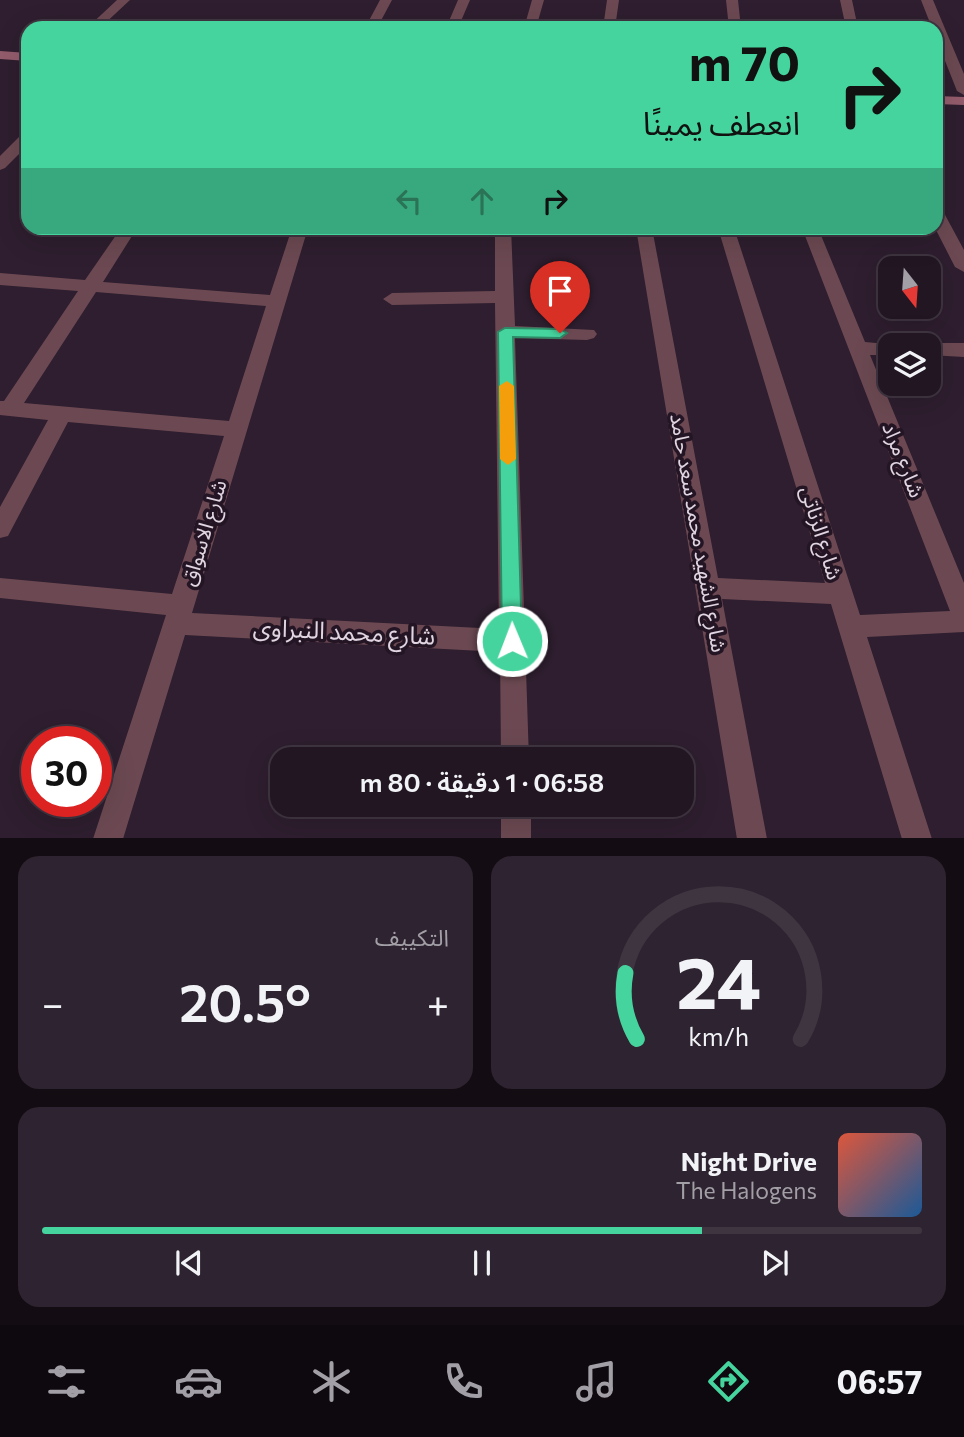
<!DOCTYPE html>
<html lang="ar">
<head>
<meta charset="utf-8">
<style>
  :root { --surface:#221623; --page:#2e2330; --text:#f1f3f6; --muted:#a29fa6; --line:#3f3541; --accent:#46d49e }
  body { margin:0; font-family:Commissioner,"Noto Sans Arabic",sans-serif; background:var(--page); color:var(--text); direction:rtl; height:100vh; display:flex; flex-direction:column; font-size:26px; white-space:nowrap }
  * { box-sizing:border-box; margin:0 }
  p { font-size:23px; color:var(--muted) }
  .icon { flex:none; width:38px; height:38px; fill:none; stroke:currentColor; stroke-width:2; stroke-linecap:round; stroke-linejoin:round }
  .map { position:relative; height:838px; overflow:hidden; direction:ltr }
  .drawer { display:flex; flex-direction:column; gap:18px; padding:18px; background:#130c13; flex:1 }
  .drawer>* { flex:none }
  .hud { position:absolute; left:21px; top:21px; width:922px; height:214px; border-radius:21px; box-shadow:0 7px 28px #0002,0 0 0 2px var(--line); direction:rtl; background:#46d49e; color:#111; overflow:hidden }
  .needle { width:46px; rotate:163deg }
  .tools { position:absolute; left:878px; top:256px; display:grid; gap:14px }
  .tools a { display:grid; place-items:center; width:63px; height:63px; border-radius:14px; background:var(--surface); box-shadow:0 7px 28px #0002,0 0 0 2px var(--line); font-size:35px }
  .speed { position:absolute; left:21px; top:726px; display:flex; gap:14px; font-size:35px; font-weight:700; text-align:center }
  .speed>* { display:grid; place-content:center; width:91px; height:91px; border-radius:50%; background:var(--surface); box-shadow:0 7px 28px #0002,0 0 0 2px var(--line); line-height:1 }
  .speed .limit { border:10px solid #d22; background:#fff; color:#111 }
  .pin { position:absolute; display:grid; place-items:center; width:60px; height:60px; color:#fff; margin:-72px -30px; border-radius:50% 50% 50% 0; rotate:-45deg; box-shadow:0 0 7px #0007 }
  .pin .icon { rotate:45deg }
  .me { position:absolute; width:77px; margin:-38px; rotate:359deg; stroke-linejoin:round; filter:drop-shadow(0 0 5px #0008) }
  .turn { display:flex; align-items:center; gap:24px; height:147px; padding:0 28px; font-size:32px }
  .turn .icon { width:91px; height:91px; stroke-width:2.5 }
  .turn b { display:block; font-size:49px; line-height:60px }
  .lanes { display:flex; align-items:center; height:66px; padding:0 28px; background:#0003; justify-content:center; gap:35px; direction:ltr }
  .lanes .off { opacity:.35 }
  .big { font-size:52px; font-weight:600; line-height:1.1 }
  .drawer .card { flex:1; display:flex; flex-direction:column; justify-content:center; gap:10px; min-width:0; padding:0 24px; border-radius:21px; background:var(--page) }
  .drawer .dial { align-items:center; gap:0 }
  .dial svg { height:182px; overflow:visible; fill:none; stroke:var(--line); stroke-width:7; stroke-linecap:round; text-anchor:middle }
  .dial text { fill:var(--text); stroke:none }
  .song { display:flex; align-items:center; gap:21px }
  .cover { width:84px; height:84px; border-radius:10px; background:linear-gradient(135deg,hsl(10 70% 55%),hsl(210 70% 35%)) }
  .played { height:7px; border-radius:4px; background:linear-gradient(90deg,var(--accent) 75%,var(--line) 75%) }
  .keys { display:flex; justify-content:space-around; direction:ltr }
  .heat { display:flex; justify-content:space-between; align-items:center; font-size:38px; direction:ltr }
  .drawer .tiles { flex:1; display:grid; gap:18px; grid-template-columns:1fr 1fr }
  .card:last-child { grid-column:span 2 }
  .trip { position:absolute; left:270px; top:747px; width:424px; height:70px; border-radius:21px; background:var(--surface); box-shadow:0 7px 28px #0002,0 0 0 2px var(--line); font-weight:600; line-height:70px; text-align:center; direction:rtl }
  .menu { display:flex; height:112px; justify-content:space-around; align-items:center; background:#0e090e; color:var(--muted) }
  .menu .icon { width:49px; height:49px }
  .menu .selected { color:var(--accent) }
  .menu b { font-size:32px; color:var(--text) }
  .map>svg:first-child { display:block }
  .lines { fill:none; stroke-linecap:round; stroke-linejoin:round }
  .street { fill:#6c4952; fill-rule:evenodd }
  .secondary { fill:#935c6c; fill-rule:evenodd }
  .route { fill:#46d49e; stroke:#2e8a67; stroke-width:2 }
  .slow { fill:#f59e0b }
  .labels { text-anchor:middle; stroke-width:7; stroke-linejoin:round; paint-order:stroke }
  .street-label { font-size:21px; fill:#e0d5e0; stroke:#241525 }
  .near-street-label { font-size:24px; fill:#e0d5e0; stroke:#241525 }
</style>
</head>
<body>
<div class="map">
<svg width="964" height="839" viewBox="0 0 964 839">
  <rect width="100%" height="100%" fill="#2e1e2f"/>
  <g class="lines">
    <path class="street" d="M117 0H130L100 28H87Z
      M380 0H392L377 28H365Z
      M458 0H470L458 28H446Z
      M532 0H544L536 28H524Z
      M607 0H619L615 28H603Z
      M726 0H738L741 28H729Z
      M840 0H852L858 28H846Z
      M921 0H933L964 74V95L957 91 936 38V28H932Z
      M28 132V145L5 168 0 170V156L23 133Z
      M936 208 944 213 964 250V272L955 267 935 228Z
      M121 228H137L103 282 270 295 292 228H308L192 613 499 629 495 303 392 305 383 299 392 293 495 291V228H511L515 326 594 330 597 334 594 338 587 340 515 338 529 760H501L500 652 185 635 123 839H93L166 615 0 598V578L172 594 224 436 68 422 8 536 0 538V507L48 420 0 415V401H4L78 291 0 285V273L85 280ZM96 292 266 306 229 421 24 403Z
      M636 228H652L718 578 825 583 718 228H734L860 615 950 611 802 228H818L865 342 898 345H891V355H870L964 583V632L867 637 932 839H902L831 604 722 599 767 839H737Z
      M929 343H964V357L929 355V345H922Z
      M501 805H531V839H501Z"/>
    <path class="secondary" d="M0 51 28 53V61L0 59Z
      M936 96 964 97V105L936 104Z"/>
  </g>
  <path class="route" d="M505 328 560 329 567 333 560 338 513 337 522 641 519 647 512 650 505 647 502 641 498 332Z"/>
  <path class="slow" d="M507 381 514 386 516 459 508 465 500 459 499 386Z"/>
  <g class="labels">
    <g class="street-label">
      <text transform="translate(903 460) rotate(68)" y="7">شارع مراد</text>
      <text transform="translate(204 533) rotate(-73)" y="7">شارع الاسواق</text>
      <text transform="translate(698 533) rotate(80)" y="7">شارع الشهيد محمد سعد حامد</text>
      <text transform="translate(821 533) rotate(73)" y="7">شارع الزناتى</text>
    </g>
    <g class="near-street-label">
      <text transform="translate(344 632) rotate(3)" y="8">شارع محمد النبراوى</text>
    </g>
  </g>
</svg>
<div class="tools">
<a><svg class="needle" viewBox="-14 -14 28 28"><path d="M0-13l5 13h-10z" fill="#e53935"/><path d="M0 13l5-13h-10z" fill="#a29fa6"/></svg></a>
<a><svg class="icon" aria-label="layers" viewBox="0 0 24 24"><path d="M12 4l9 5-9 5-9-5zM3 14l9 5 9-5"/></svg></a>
</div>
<div class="speed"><div class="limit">30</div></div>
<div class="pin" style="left:560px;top:333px;background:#d93025"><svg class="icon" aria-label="arrive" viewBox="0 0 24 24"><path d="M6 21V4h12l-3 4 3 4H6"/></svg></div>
<svg class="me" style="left:512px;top:641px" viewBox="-20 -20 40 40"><circle r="17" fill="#46d49e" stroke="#fff" stroke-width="3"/><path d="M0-11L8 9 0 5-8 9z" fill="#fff"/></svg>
<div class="trip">06:58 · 1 دقيقة · 80 m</div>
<div class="hud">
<div class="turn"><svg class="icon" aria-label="right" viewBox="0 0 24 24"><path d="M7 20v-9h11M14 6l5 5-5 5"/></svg><div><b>70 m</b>انعطف يمينًا</div></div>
<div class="lanes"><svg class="icon off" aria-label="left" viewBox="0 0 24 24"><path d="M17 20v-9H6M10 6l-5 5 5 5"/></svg><svg class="icon off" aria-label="ahead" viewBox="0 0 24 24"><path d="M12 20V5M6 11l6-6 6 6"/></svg><svg class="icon" aria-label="right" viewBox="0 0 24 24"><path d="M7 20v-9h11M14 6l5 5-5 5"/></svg></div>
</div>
</div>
<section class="drawer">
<div class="tiles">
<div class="card dial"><svg viewBox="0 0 100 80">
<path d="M14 69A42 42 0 1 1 86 69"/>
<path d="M14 69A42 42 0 0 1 9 40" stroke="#46d49e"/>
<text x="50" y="56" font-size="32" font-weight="700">24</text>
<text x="50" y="72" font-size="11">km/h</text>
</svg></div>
<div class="card"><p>التكييف</p>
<div class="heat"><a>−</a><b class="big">20.5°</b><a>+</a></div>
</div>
<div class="card">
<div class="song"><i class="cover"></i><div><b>Night Drive</b><p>The Halogens</p></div></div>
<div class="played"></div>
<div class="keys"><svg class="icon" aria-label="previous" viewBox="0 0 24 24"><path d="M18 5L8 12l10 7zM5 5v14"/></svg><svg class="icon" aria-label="pause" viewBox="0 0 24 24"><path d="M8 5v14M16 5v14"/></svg><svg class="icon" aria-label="next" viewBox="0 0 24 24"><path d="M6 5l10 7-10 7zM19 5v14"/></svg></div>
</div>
</div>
</section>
<nav class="menu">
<b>06:57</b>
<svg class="icon selected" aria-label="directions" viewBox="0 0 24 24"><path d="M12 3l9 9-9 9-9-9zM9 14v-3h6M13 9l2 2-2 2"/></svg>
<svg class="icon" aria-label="music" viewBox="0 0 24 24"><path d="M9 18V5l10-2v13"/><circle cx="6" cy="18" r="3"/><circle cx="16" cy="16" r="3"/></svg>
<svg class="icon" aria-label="phone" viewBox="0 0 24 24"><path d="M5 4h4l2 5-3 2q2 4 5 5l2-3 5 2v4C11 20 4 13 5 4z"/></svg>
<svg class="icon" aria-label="climate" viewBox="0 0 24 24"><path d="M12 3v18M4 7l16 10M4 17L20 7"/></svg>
<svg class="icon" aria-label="car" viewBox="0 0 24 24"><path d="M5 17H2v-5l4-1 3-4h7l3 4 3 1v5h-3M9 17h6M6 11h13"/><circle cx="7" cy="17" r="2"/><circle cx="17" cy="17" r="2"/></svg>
<svg class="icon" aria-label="filters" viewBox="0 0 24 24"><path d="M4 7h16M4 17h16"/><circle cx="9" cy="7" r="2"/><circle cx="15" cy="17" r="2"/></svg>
</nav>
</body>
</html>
